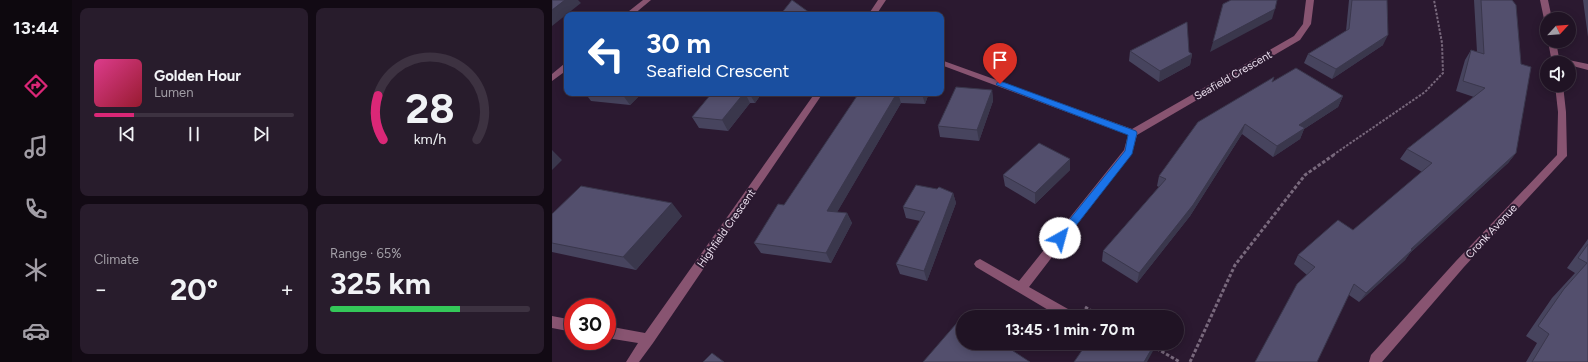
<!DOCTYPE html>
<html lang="en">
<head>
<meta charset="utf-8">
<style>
  :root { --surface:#201324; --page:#281c2c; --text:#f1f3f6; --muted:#a29ea6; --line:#3d3241; --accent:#db2777 }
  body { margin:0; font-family:Figtree,sans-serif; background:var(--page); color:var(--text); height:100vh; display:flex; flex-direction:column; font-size:15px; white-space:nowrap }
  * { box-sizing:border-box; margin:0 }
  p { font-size:13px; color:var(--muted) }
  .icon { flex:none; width:22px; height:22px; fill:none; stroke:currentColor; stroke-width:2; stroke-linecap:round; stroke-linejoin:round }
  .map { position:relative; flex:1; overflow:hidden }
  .details { display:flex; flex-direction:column; gap:8px; padding:8px; background:#120a14; width:480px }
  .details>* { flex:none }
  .guide { position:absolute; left:12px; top:12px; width:380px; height:84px; border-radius:8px; box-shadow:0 2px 10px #0003,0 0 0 1px var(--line); background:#1a4fa0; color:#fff; overflow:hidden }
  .needle { width:26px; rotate:64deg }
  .buttons { position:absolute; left:988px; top:12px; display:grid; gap:8px }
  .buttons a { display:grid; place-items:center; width:36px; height:36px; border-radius:50%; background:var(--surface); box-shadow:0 2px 10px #0003,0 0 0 1px var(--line); font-size:20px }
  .speed { position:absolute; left:12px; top:298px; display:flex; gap:8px; font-size:20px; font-weight:700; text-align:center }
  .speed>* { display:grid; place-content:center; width:52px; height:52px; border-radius:50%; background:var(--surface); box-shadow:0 2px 10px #0003,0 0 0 1px var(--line); line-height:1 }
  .speed .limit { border:6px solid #d22; background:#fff; color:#111 }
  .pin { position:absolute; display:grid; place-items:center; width:34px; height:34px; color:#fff; margin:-41px -17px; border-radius:50% 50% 50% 0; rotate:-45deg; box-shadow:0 0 4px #0007 }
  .pin .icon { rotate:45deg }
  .me { position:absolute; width:44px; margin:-22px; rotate:38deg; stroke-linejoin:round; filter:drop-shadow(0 0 3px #0008) }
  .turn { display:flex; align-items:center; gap:14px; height:84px; padding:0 16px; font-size:18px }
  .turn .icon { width:52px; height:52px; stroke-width:2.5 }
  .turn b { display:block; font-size:28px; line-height:34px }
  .big { font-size:30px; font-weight:700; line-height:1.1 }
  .details .widget { flex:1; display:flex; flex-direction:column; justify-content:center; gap:6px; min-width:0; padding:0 14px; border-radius:8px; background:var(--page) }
  .details .dial { align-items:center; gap:0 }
  .dial svg { height:104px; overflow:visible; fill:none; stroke:var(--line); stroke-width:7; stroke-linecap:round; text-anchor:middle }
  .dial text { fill:var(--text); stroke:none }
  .song { display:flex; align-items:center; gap:12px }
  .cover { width:48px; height:48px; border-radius:6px; background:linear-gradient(135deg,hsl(330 70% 55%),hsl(350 70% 35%)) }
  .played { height:4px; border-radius:2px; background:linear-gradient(90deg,var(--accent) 20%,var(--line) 20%) }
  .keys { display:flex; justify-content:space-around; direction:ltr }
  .heat { display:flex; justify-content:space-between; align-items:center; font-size:22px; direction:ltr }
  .charge { height:6px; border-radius:3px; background:linear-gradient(90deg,#34c759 65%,var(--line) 0) }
  .details .tiles { flex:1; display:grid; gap:8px; grid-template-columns:repeat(2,1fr) }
  .trip { position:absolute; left:404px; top:310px; width:228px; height:40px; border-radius:20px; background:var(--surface); box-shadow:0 2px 10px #0003,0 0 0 1px var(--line); font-weight:700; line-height:40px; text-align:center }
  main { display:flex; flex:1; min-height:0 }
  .dock { display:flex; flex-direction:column; width:72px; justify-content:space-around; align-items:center; background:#0d080e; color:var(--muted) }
  .dock .icon { width:28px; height:28px }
  .dock .on { color:var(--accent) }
  .dock b { font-size:18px; color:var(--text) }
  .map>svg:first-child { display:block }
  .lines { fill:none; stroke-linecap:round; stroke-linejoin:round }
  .path-far1 { stroke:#78687c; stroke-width:2; stroke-dasharray:2.5 1.5; stroke-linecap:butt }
  .path { stroke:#78687c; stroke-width:3; stroke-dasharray:3.5 2; stroke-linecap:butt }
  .minor { fill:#885471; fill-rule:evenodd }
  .wall { fill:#47445e }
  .shaded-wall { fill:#3a374c }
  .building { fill:#534f6d; stroke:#3a374c }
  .route { fill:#1a73e8; stroke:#114b97 }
  .labels { text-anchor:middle; stroke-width:4; stroke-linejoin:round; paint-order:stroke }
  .street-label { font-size:11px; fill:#eadeed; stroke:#2b1930 }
</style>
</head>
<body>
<main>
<nav class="dock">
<b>13:44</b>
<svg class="icon on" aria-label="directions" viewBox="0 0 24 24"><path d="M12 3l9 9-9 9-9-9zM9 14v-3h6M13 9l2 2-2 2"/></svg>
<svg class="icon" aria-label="music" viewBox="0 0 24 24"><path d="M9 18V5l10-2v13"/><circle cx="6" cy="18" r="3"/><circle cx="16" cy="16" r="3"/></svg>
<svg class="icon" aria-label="phone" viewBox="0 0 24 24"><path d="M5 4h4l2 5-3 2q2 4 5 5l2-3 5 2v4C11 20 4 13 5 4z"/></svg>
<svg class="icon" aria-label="climate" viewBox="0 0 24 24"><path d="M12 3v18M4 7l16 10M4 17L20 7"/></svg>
<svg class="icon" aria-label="car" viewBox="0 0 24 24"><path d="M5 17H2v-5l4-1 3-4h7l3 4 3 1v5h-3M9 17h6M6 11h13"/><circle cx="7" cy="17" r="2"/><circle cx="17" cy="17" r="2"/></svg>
</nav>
<section class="details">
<div class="tiles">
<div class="widget">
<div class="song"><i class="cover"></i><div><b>Golden Hour</b><p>Lumen</p></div></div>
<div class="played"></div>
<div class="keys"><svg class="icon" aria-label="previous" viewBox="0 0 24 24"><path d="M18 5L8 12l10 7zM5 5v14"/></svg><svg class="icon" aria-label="pause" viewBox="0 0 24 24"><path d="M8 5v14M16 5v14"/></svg><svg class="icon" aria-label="next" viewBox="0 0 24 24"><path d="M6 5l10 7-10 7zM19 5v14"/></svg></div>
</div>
<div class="widget dial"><svg viewBox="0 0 100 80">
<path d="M14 69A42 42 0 1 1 86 69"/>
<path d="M14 69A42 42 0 0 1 10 35" stroke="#db2777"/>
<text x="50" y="56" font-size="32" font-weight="700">28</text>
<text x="50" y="72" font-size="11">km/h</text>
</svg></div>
<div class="widget"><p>Climate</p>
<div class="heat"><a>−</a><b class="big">20°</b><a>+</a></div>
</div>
<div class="widget"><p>Range · 65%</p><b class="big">325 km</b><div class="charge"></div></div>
</div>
</section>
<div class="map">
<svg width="1036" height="362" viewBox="0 0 1036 362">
  <rect width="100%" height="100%" fill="#2b1930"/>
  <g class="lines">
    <path class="path-far1" d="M781 155 873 92 891 73 890 43 882 0"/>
    <path class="path" d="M533 307 550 317
      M595 343 628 362
      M638 362 683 265 753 175 783 154"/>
    <path class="minor" d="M91 0H99L81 15H72Z
      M326 0H334L324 15H316Z
      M754 0H762L759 24 748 40 585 135 580 153 477 287 516 309 518 313 516 317H508L424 267 422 264 424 261 428 259 467 281 572 150 576 135 389 65V60L580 129 742 36 751 24Z
      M988 0H996L1000 19H995V21L992 19Z
      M996 41H1004L1007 58 1036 64V70L1017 65V63H1000Z
      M12 64H15V70L0 81V74Z
      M1003 85H1011L1014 112 1015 156 1013 158 912 267 830 362H817L819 355 904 261 1005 155 1006 112Z
      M263 93H271L101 343 87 362H74L86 343 55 338V326L93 333Z
      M0 316 21 320V332L0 328Z"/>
  </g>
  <path class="wall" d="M797 0H835L831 45 780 79 752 63 756 54 794 31Z
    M922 0H960L964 153 956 163 858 253 853 260 807 302 797 295 755 275 742 264 746 255 801 230 870 172 848 159 855 149 922 97 904 91 913 60 919 50 925 52Z
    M1031 0H1036V37Z
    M578 51 637 52 640 54 638 65 607 82 577 61Z
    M722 77 721 81 791 96 786 107 752 129 748 139 721 157 690 134 638 216 585 283 550 261 551 251 607 187 605 186 607 176Z
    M440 90 441 101 427 141 388 137 386 126Z
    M33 93H90L78 105 39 101Z
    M160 93H210L203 103H198L176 131 147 128 140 117Z
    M302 93H377L373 104 349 103 285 212 295 213 300 223 279 263 209 253 202 243 232 205 304 98Z
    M518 170 483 204 453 186 451 175Z
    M401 193 404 203 375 281 348 274 344 264 368 221 354 218 351 207Z
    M0 214 130 216 84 270 0 252Z
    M1036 239V362H974L985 343 974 336 1000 298 1023 273 1015 268Z"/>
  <path class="shaded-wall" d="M13 0H26L29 3 0 26V10Z
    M723 9 720 19 658 52 661 42Z
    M836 35 831 45 780 79 784 69Z
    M640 54 638 65 607 82 608 71Z
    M440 90 441 101 427 141 425 130Z
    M71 93H90L78 105 70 94Z
    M192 93H193L198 103 176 131 170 120Z
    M197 93H210L203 103Z
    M345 93H346L349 103 280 221 275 211Z
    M370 93H377L373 104 370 94Z
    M791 96 786 107 752 129 748 139 721 157 725 146 747 125Z
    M693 124 690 134 638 216 585 283 587 273Z
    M0 150 10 160 0 170Z
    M964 153 956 163 858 253 853 260 807 302 814 293 859 249Z
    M518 159V170L483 204V193Z
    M401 193 404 203 375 281 372 271Z
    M120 203 130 216 84 270 71 257Z
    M295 213 300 223 279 263 274 253Z
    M603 343 601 351 595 362H592Z"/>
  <path class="building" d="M0 0H13L0 10Z
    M240 0 258 13 256 15H228Z
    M679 0H725L723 9 661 42 671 4Z
    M800 0H835L836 35 784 69 756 54 797 29Z
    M929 0H960L964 5 969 64 979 67 964 153 859 249 860 250 814 293 802 284 765 362H703L745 284 763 267 746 255 786 220 801 230 880 163 855 149 933 88 911 81 919 50 932 54Z
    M635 22 637 52 640 54 608 71 578 51Z
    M744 68 791 96 747 125 753 128 725 146 693 124 641 205 587 273 551 251 614 179 607 176 646 122 722 77 720 82Z
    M404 87 440 90 425 130 386 126Z
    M57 93H71L70 94Z
    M160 93H192L170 120 140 117Z
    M307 93H345L275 211 295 213 274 253 202 243 226 204 232 205Z
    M487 143 518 159 483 193 451 175Z
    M364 185 385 189 387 187 401 193 372 271 344 264 373 212 351 207Z
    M29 186 120 203 71 257 0 243V214Z
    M1036 244V362H980L997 334 986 326 1012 289 1035 263 1026 258Z
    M554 314 559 317H552Z
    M410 317 411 318V343H449L478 362H371Z
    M535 343H603L592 362H522Z
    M160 353 172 362H151Z"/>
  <path class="route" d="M448 81 584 131 585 133 580 154 512 241H505L504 238 505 235 573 151 576 135 445 85 444 84Z"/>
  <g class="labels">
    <g class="street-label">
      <text transform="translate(681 75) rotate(-30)" y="4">Seafield Crescent</text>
      <text transform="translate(174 228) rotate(-55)" y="4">Highfield Crescent</text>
      <text transform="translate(939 231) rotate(-47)" y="4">Cronk Avenue</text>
    </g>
  </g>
</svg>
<div class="buttons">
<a><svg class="needle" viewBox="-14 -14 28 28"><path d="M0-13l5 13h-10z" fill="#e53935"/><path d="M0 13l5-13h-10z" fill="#a29ea6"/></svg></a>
<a><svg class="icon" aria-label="sound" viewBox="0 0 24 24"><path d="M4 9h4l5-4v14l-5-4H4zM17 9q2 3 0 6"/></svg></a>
</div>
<div class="speed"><div class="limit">30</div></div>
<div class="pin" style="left:448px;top:84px;background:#d93025"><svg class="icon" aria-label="arrive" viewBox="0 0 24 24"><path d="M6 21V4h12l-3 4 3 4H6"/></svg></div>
<svg class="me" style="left:508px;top:238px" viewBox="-20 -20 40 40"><circle r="19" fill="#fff"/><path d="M0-13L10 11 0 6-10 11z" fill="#1a73e8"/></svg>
<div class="trip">13:45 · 1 min · 70 m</div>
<div class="guide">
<div class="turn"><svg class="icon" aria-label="left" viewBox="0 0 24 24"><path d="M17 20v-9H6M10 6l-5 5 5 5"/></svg><div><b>30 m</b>Seafield Crescent</div></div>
</div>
</div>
</main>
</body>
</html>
